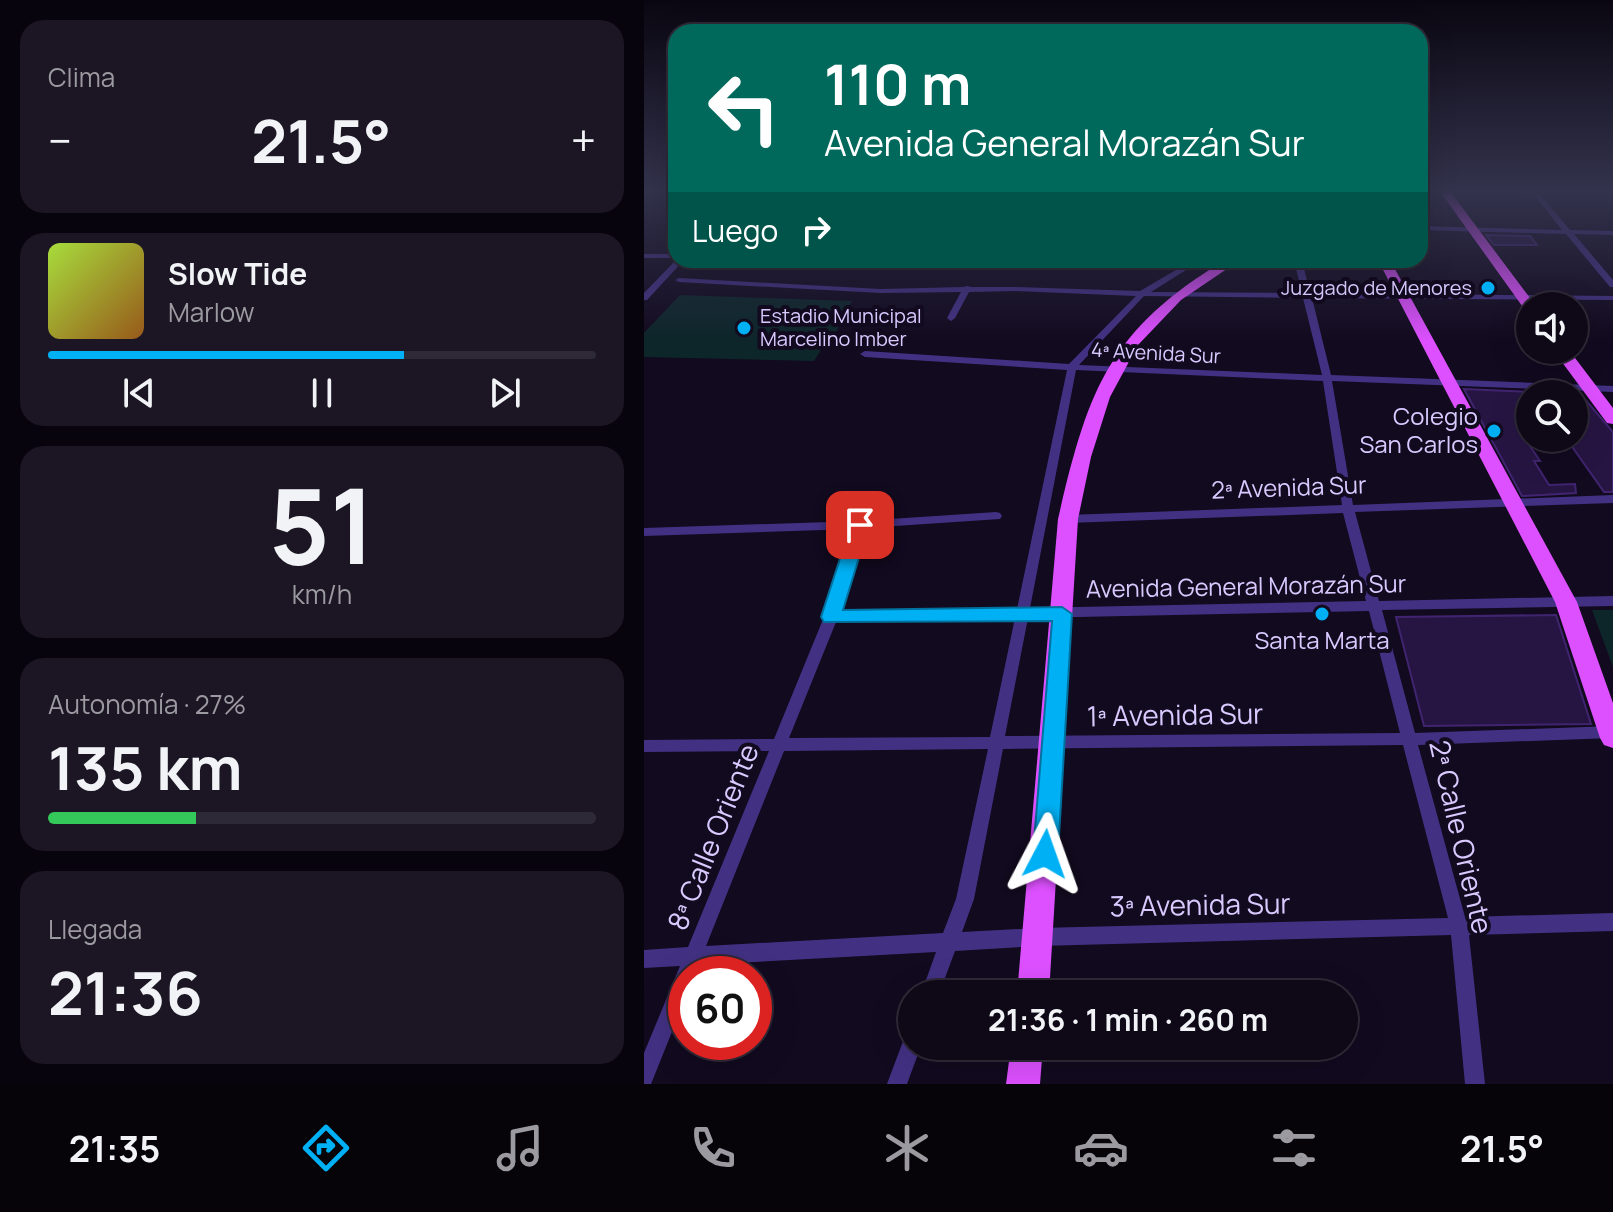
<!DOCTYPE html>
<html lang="es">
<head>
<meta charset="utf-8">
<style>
  :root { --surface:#0e0817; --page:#1c1624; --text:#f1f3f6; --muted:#9b9aa1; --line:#2e2936; --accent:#00b0f4 }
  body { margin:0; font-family:Manrope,sans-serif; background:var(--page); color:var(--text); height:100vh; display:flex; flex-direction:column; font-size:30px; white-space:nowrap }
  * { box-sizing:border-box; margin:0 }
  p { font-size:26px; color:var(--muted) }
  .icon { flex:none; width:44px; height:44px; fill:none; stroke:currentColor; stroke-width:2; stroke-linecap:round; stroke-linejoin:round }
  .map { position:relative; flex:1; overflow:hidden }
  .side { display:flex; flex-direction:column; gap:20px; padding:20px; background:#08040d; width:644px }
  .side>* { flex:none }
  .top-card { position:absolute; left:24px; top:24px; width:760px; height:244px; border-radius:24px; box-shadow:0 8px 32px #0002,0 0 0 2px var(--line); background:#00695c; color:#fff; overflow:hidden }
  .controls { position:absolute; left:872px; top:292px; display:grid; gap:16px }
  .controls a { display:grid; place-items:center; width:72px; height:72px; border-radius:50%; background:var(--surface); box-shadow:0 8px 32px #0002,0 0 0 2px var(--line); font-size:40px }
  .speed { position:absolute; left:24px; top:956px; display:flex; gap:16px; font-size:40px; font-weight:700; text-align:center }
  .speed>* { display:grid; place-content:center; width:104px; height:104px; border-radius:50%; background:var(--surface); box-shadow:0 8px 32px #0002,0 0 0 2px var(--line); line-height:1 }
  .speed .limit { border:12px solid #d22; background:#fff; color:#111 }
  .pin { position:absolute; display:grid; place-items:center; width:68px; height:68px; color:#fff; margin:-34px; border-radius:16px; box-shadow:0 4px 12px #0006 }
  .me { position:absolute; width:88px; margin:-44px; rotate:4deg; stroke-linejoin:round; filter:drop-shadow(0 0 6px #0008) }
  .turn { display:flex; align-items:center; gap:28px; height:168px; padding:0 24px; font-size:36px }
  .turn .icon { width:104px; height:104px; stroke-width:2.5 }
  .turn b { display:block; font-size:56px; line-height:68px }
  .then { display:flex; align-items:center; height:76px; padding:0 24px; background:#0003; gap:16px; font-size:30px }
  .big { font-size:60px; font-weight:700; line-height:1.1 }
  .side .tile { flex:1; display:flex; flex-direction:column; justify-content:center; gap:12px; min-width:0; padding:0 28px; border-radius:24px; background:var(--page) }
  .side .dial { align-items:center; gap:0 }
  .dial b { font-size:104px; line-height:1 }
  .song { display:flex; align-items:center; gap:24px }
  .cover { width:96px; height:96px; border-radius:12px; background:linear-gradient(135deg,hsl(80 70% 55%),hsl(30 70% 35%)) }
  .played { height:8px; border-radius:4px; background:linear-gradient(90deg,var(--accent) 65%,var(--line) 65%) }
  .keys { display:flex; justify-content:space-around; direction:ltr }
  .heat { display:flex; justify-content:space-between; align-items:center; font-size:44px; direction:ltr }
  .charge { height:12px; border-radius:6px; background:linear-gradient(90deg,#34c759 27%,var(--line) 0) }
  .trip { position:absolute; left:254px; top:980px; width:460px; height:80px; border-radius:40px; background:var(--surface); box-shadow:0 8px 32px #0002,0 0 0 2px var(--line); font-weight:700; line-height:80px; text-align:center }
  .tabs { display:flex; height:128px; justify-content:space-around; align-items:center; background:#060309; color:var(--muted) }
  .tabs .icon { width:56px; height:56px }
  .tabs .selected { color:var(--accent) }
  .tabs b { font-size:36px; color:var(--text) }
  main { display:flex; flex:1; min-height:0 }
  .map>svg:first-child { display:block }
  .green { fill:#0d262a }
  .building { fill:#261542; stroke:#412470; stroke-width:2 }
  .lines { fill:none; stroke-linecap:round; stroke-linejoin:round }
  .minor { fill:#423183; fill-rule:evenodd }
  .primary { fill:#dd50ff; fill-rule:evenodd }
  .route { fill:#00b0f4; stroke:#00729f; stroke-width:2 }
  .poi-dot { fill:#00b0f4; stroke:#120a1f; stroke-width:3 }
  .labels { text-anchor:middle; stroke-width:8; stroke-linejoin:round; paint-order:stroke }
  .far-poi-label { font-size:20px; fill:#d9c9ff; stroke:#120a1f; text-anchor:end }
  .far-street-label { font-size:20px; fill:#d9c9ff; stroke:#120a1f }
  .poi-label { font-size:24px; fill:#d9c9ff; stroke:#120a1f; text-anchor:end }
  .street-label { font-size:24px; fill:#d9c9ff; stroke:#120a1f }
  .near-street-label { font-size:28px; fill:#d9c9ff; stroke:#120a1f }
</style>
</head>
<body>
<main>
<section class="side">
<div class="tile"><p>Clima</p>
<div class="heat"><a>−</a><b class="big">21.5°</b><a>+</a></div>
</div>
<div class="tile">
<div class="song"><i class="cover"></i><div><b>Slow Tide</b><p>Marlow</p></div></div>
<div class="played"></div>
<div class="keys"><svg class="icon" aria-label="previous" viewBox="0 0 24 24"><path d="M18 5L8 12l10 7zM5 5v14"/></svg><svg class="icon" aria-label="pause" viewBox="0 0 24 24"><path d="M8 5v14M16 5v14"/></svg><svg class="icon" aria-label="next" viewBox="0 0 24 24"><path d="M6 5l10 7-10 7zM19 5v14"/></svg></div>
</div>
<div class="tile dial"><b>51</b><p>km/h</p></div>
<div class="tile"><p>Autonomía · 27%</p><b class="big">135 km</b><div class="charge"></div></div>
<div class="tile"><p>Llegada</p><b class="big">21:36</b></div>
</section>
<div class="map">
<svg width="969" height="1084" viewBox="0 0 969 1084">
  <rect width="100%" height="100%" fill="#120a1f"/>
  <path class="green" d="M36 295 208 301 190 336 184 339 170 361 0 357V333Z
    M948 610H969V667Z"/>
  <path class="building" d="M842 235 886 236 893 245H850Z
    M820 389 886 392V446L896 461H890L905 485 931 484 932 493 878 496Z
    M930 394 939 397 969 432V492H960L922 438H930Z
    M912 615 947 724 780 726 752 617Z"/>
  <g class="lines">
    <path class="minor" d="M886 190H892L926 230 969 231V235L930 234 969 280V287H966L922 234 776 230V226L918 230Z
      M0 254H32V258H0Z
      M32 260H40L3 300H0V293Z
      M191 260 374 264 378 266 374 268 195 262Z
      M549 260H558L507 292 658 293 650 260H658L666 293 969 296V300L668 298 687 375 969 386V392L688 381 709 505 969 495V503L711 512 735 601 969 596V606L738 610 771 733 969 726V738L774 745 821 917 969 913V931L825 935 841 1084H821L807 935 395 946 311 951 295 994H277L292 952 55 965 51 974H42V997L7 1084H0V1053L36 966 0 968V950L44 947 125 751 0 752V740L130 739 180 617 209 529 0 536V528L216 521 352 512 356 513 358 516 356 519 221 528 195 612 373 609 423 370 221 357 216 354 221 351 425 364 492 296 370 291 325 292 311 318 307 321 303 318 317 292 237 293 35 282 31 280 35 278 237 289 319 287 323 286 327 287H370L496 291ZM500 296 659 298 678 375 435 365ZM432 370 679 381 698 505 424 515 418 519 424 523 699 513 722 601 386 608ZM725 611 756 733 361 736 384 618ZM371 618 346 737 145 738 192 622ZM759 745 804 918 395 928 318 932 330 899 359 749ZM344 749 312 899 299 933 62 946 140 751Z
      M268 1033V1046H277L263 1084H243L261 1036Z"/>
    <path class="primary" d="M795 190H805L892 306H886V311L881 310Z
      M581 260H596L537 300 494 345 466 397 447 457 434 519 405 994H373L414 519C444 390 464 331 581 260Z
      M734 260H746L933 602 969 703V748L960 745 956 738 911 602Z
      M909 350H925L969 408V424L963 423Z
      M367 1046H399L396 1084H362Z"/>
  </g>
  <linearGradient id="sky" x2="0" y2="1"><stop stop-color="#0a0611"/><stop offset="0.56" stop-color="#33334d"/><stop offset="1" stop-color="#33334d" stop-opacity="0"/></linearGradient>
  <rect width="969" height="341" fill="url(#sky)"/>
  <path class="route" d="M216 519 225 525 199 610 418 607 428 614 414 854 410 862 401 865 392 862 389 854 408 621 180 622 177 617 207 525Z"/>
  <g class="poi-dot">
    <circle cx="844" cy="288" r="8"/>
    <circle cx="100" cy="328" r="8"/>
    <circle cx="850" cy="431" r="8"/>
    <circle cx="678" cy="614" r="8"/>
  </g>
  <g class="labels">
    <g class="far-poi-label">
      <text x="828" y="295">Juzgado de Menores</text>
      <text x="116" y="323" text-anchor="start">Estadio Municipal<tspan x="116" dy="23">Marcelino Imber</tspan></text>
    </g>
    <g class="far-street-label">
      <text transform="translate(512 353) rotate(3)" y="7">4ª Avenida Sur</text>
    </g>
    <g class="poi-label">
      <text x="834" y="425">Colegio<tspan x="834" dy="28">San Carlos</tspan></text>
      <text x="678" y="649" text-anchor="middle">Santa Marta</text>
    </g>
    <g class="street-label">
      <text transform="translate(645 488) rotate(-2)" y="8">2ª Avenida Sur</text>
      <text transform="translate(602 587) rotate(-1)" y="8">Avenida General Morazán Sur</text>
    </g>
    <g class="near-street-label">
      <text transform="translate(531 715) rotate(-1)" y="10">1ª Avenida Sur</text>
      <text transform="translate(69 837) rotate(-68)" y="10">8ª Calle Oriente</text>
      <text transform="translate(817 837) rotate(77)" y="10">2ª Calle Oriente</text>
      <text transform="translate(556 905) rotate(-1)" y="10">3ª Avenida Sur</text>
    </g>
  </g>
</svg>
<div class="controls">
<a><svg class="icon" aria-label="sound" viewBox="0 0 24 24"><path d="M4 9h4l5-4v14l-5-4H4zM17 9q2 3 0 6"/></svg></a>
<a><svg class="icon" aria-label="search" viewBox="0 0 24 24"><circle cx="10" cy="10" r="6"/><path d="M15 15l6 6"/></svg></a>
</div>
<div class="speed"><div class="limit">60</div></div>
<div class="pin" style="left:216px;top:525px;background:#d93025"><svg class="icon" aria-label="arrive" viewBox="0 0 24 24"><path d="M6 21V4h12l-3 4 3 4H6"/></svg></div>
<svg class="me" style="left:401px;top:854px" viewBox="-20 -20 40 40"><path d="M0-17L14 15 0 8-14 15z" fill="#00b0f4" stroke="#fff" stroke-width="4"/></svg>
<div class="trip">21:36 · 1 min · 260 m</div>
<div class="top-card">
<div class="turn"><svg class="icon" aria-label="left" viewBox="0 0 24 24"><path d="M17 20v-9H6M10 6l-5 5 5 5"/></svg><div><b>110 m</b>Avenida General Morazán Sur</div></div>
<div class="then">Luego<svg class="icon" aria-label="right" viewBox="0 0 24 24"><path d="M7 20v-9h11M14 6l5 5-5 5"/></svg></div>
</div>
</div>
</main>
<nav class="tabs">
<b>21:35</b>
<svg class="icon selected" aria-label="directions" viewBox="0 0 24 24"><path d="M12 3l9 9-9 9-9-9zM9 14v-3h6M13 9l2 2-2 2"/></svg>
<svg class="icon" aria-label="music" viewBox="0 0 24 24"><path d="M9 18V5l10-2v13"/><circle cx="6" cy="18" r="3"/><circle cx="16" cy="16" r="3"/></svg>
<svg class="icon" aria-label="phone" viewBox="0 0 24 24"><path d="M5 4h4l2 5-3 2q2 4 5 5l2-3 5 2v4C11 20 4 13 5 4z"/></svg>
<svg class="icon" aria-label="climate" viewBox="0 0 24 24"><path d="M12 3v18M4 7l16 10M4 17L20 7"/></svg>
<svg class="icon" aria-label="car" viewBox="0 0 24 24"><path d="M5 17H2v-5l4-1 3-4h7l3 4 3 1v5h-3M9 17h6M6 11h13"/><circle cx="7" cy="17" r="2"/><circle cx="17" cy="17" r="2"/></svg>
<svg class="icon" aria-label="filters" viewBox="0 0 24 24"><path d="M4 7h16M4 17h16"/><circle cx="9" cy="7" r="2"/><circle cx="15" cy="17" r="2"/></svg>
<b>21.5°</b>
</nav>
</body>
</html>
